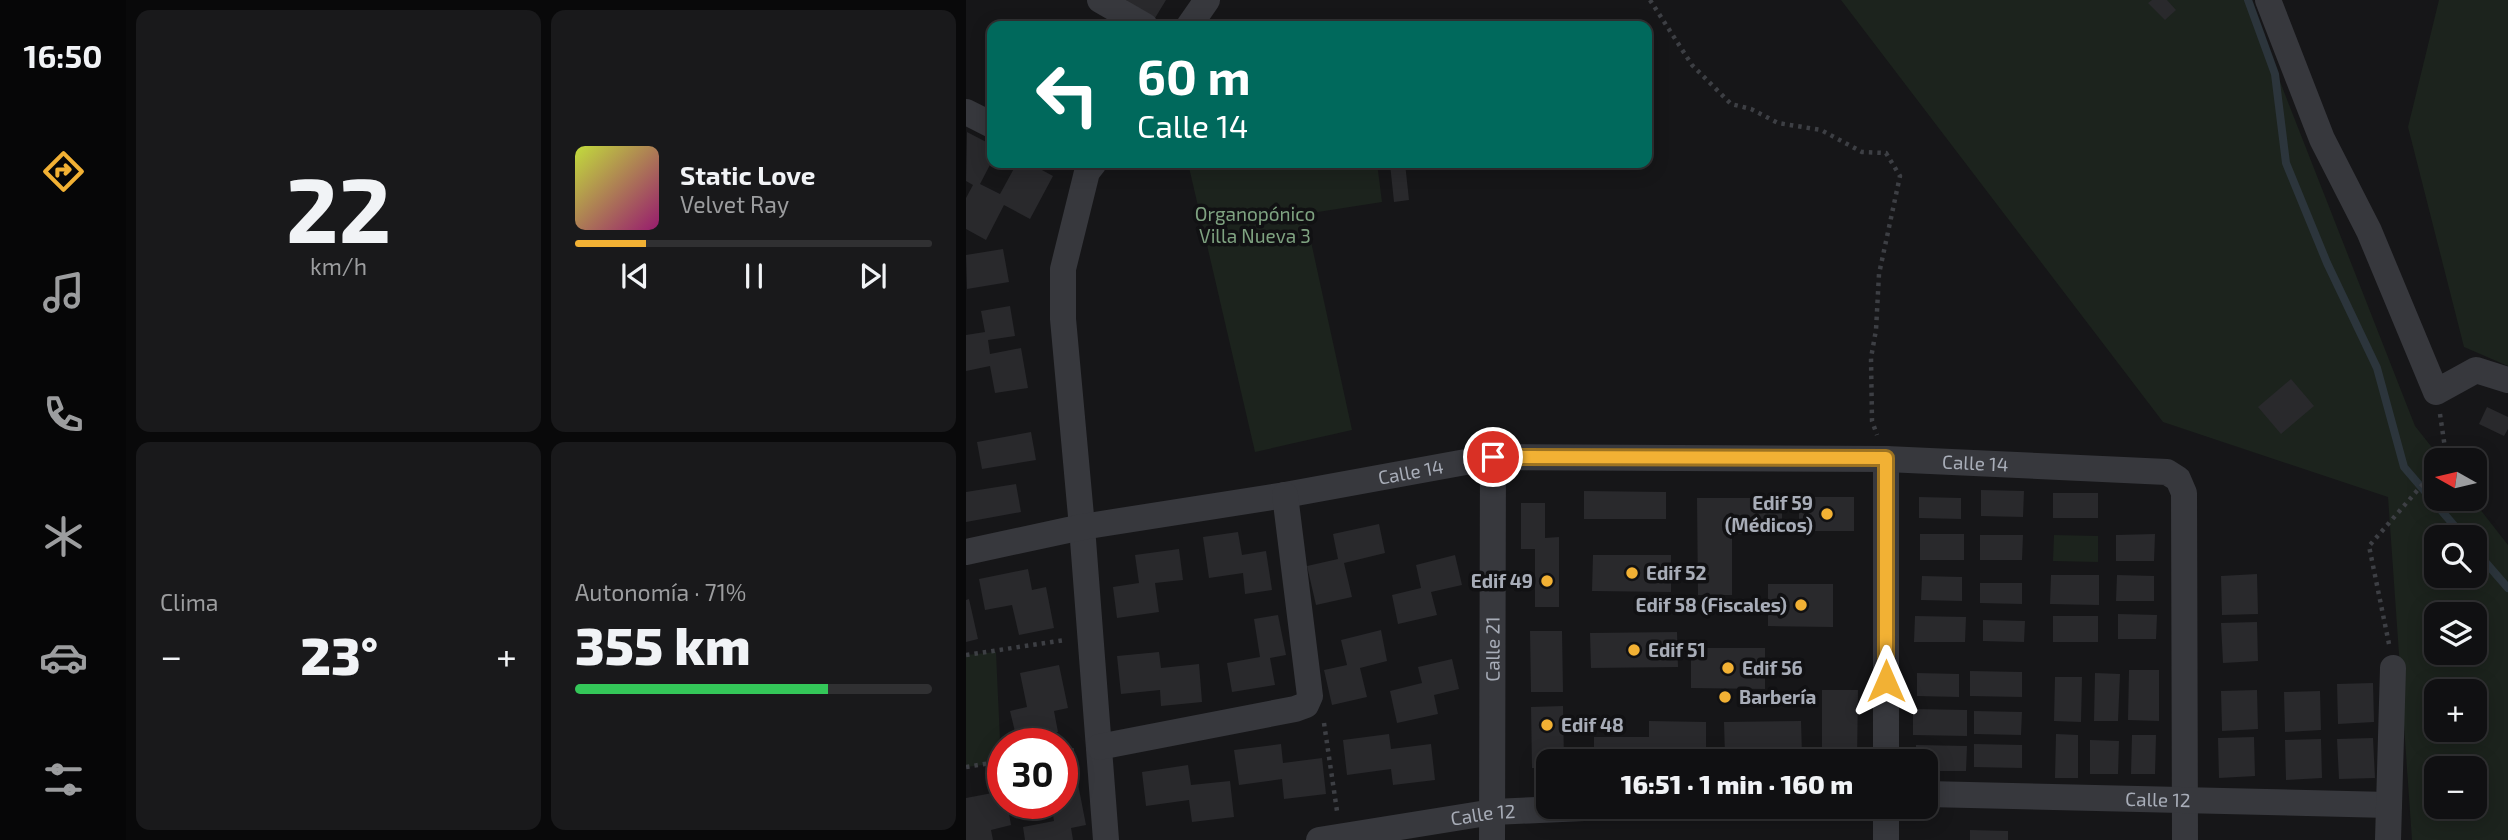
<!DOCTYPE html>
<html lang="es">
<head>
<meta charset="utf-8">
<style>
  :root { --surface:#101012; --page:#19191b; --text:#f1f3f6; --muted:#9c9d9f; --line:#303032; --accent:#f2b134 }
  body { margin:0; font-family:"Exo 2",sans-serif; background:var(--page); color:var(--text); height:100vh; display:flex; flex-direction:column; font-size:26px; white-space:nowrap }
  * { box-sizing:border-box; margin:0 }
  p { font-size:23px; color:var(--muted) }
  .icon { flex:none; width:38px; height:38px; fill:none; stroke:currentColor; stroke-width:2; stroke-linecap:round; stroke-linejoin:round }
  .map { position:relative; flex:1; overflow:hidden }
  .details { display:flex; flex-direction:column; gap:10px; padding:10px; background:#09090a; width:840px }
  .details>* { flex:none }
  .banner { position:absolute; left:21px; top:21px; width:665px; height:147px; border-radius:14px; box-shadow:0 4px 18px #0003,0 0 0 2px var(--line); background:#00695c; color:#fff; overflow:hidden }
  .needle { width:46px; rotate:278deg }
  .controls { position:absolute; left:1458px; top:448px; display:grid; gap:14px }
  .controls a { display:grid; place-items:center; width:63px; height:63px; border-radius:14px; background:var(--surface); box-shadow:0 4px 18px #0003,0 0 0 2px var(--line); font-size:35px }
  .speed { position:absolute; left:21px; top:728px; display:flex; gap:14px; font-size:35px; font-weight:700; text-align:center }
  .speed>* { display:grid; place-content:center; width:91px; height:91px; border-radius:50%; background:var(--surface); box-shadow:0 4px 18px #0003,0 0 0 2px var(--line); line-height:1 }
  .speed .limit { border:10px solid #d22; background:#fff; color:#111 }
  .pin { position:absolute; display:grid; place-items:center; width:60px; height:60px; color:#fff; margin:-30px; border:4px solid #fff; border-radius:50%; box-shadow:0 2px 7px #0007 }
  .me { position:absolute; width:77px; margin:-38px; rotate:0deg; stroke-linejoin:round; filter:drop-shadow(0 0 5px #0008) }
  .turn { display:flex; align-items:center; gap:24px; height:147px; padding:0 35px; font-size:32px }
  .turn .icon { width:91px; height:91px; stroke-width:2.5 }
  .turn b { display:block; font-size:49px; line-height:60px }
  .big { font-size:52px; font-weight:800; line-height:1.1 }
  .details .card { flex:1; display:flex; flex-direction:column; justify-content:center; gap:10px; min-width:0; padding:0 24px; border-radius:14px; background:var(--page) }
  .details .dial { align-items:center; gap:0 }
  .dial b { font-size:91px; line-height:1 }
  .song { display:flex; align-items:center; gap:21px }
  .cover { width:84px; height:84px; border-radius:10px; background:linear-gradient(135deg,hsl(70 70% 55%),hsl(320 70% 35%)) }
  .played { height:7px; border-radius:4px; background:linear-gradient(90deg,var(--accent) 20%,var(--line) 20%) }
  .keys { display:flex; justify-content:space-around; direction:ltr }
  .heat { display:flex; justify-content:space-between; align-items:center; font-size:38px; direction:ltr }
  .charge { height:10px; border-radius:5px; background:linear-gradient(90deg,#34c759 71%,var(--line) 0) }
  .details .tiles { flex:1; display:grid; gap:10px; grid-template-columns:repeat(2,1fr) }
  .trip { position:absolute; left:570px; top:749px; width:402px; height:70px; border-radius:14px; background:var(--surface); box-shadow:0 4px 18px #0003,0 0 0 2px var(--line); font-weight:800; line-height:70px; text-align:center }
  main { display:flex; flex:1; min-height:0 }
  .tab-bar { display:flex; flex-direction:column; width:126px; justify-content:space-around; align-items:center; background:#060607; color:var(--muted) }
  .tab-bar .icon { width:49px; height:49px }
  .tab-bar .selected { color:var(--accent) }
  .tab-bar b { font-size:32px; color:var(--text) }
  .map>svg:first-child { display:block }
  .green { fill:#1c231d; fill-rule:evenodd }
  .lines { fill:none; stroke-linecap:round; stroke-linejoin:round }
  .stream { stroke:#2c353c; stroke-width:8 }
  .building { fill:#29292c }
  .path { stroke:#3d3f44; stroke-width:4.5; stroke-dasharray:3.5 5; stroke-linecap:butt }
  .street { stroke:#37383d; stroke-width:26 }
  .route-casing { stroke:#9d7322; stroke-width:18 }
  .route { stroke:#f2b134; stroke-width:12 }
  .poi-dot { fill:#f2b134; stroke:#111113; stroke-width:2.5 }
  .labels { text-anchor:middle; stroke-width:7; stroke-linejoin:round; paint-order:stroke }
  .park-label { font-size:19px; fill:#7fa381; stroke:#111113 }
  .street-label { font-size:19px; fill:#a8adb8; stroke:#111113 }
  .poi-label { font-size:19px; font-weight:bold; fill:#a8adb8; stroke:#111113; text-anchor:start }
</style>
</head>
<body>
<main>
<nav class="tab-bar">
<b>16:50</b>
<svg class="icon selected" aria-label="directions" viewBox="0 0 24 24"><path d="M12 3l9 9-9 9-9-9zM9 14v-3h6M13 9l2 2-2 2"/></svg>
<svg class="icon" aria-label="music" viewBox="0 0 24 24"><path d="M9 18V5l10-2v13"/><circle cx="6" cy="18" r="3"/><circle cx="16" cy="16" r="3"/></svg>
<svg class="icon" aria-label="phone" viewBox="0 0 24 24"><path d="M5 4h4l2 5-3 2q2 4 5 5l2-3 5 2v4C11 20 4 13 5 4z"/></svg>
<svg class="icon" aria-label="climate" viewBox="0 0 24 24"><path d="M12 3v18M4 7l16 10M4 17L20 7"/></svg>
<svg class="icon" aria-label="car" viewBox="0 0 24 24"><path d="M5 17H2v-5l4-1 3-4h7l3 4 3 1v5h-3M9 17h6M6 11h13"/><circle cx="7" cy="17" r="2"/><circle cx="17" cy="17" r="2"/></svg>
<svg class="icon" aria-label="filters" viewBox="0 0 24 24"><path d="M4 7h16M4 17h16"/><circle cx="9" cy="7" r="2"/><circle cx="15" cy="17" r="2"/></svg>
</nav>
<section class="details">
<div class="tiles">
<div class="card dial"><b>22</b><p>km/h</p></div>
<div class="card">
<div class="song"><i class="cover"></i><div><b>Static Love</b><p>Velvet Ray</p></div></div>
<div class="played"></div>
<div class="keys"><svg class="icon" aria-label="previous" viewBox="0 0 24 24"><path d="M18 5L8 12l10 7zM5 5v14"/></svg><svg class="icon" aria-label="pause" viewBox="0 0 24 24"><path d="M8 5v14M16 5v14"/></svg><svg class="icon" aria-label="next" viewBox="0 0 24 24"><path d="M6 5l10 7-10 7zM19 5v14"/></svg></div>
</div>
<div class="card"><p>Clima</p>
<div class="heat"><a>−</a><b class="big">23°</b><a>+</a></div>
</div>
<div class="card"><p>Autonomía · 71%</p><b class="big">355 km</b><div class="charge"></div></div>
</div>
</section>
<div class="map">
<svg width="1542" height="840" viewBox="0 0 1542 840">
  <rect width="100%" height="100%" fill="#161618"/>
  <path class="green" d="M875 0H1282L1449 426 1476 460H1470V499H1506L1542 545V840H1446L1422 497 1197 422ZM1470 537H1508V576H1470ZM1470 614H1508V653H1470ZM1470 691H1508V730H1470ZM1470 768H1508V807H1470Z
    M1473 0H1542V366L1498 347 1442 127Z
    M222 163H411L416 202 339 214 386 430 289 452Z
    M1088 535 1132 536V562L1087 561Z
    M30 652 35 763 0 767V655Z"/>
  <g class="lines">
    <path class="stream" d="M1282 0 1309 74 1320 163 1361 263 1411 368 1438 467 1498 537
      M1508 549 1542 588"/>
  </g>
  <path class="building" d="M160 0H200L186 23Z
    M1186 0H1201L1210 10 1199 20 1182 3Z
    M1 132 26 145V161L14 184 34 194 51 163H63L87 176 64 219 38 205 20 240 0 229V198L7 185 0 181Z
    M439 163 443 200 428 202 424 164Z
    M37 249 43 282 1 289 0 255Z
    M44 306 49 336 22 340 24 354 55 348 62 388 29 393 24 366 0 371V335L19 332 15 311Z
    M1325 379 1348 406 1315 434 1292 407Z
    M1521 407 1542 417V429L1538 436 1513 424Z
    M65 432 70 460 16 469 11 442Z
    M50 484 55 512 0 522V492Z
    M1015 490 1058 491 1057 517 1015 516Z
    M618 491 700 492V519H618Z
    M1087 493H1132V518H1087Z
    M833 497H888V531H833Z
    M953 497 995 498V519L953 518Z
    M731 498H816V534H766V595H732Z
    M555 503H579V538L593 537V607H569V549H555Z
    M413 524 419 553 378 563 386 597 350 605 341 566 372 559 367 534Z
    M272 532 276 555 300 551 306 590 279 594 277 573 243 578 237 537Z
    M954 534H998V560H954Z
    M1189 534 1188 561H1150V535Z
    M1014 535H1057L1056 560H1014Z
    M213 549 217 580 189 583 193 612 151 618 147 587 173 583 169 555Z
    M489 555 496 585 465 592 471 615 432 624 426 595 455 588 450 565Z
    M627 555H705V592L626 591Z
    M62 569 66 590 80 587 88 628 53 635 46 605 19 610 13 579Z
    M1291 574 1292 614 1256 615 1255 576Z
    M1085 575H1133V605L1084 604Z
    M1151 575 1188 576V601H1150Z
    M956 576 996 577V601L955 600Z
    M1014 583H1056V604L1014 603Z
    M802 584H867V627L802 626Z
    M3 599 12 639 0 642V600Z
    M1152 614 1191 615 1190 639H1152Z
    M312 615 320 655 304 658 309 685 266 692 261 663 294 657 288 619Z
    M949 616 1000 617 999 642H948Z
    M1087 616H1132V642H1087Z
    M1017 620 1059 621 1058 642 1017 641Z
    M1291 622 1292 661 1257 663 1255 623Z
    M415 630 421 661 394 668 401 697 366 705 358 670 381 665 375 640Z
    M564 631H596L597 692H565Z
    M711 632 712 667 625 668 624 633Z
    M725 648H799V689L725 688Z
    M193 652 195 668 233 664 236 702 195 706 194 690 155 694 151 656Z
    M486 659 493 689 468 695 472 714 431 723 424 691 456 683 452 667Z
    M93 665 102 708 88 711 92 732 51 740 44 711 61 707 54 673Z
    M1163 670H1193V721L1162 720Z
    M1004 671 1056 672V697L1004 696Z
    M951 673 993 674V697L951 696Z
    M1129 673 1154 674 1152 721H1128Z
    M1089 677H1116L1115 722 1088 721Z
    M1407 683 1408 722 1372 724 1371 684Z
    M856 690H892L891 761H856Z
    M1291 690 1292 729 1256 731 1255 691Z
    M1354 691 1355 730 1319 732 1318 692Z
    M597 706 598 761H583V768H566L565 707Z
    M947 709 1001 710V736L947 735Z
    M1008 711 1056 712 1055 735 1008 734Z
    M683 721 740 722V761H628V737H683Z
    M835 721 836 755 759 756 758 722Z
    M423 734 425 749 465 744 469 780 427 785 425 769 381 775 377 740Z
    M1090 734 1112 735V778H1089Z
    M1166 735H1190L1189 774H1165Z
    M1288 737 1289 776 1253 778 1252 738Z
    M1407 738 1409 778 1373 779 1371 739Z
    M1355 739 1356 778 1320 780 1319 740Z
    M1124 740 1153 741 1152 774H1124Z
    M315 744 317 763 356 758 360 794 318 799 316 779 273 785 268 750Z
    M1008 744 1056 745V768L1008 767Z
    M950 745 1001 746 1000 771H961V761H950Z
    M222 765 225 785 264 781 268 817 226 822 223 800 180 806 176 772Z
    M111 779 120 825 105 828 107 840H59L57 827 88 821 85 803H96V782Z
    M37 791V803H41L45 825 25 830 27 840H0V798Z
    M1004 830 1042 831V840H1004Z"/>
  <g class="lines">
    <path class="path" d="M684 0 726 65 765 104 785 109 812 123 855 130 896 152 920 153 934 176 913 274 910 330 905 358 906 421 911 435
      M1474 414 1480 455 1476 460
      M1423 644 1403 546 1470 469
      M0 655 99 640
      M358 723 371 811
      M96 752 109 750
      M0 767 37 761"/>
    <g class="street">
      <path d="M134 0 179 26"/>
      <path d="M1302 0 1356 139 1403 231 1470 392 1510 370 1542 380"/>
      <path d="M223 26 241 0"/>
      <path d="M0 112 26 125"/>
      <path d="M128 163 121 172 97 269V319L116 527 140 840"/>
      <path d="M920 459V761"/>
      <path id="s1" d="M0 552 116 527 319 495 527 457 920 459 1201 472 1212 479 1218 493 1219 840"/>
      <path d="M133 747 329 709 340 705 344 696 319 495"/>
      <path id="s2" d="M961 794 1423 805"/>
      <path id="s3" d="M353 840 527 812 640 807"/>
      <path id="s4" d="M526 840 527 457"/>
      <path d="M920 840V807"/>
      <path d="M1422 840 1427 668"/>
    </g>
  </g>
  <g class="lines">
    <g class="route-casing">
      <path id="route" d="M527 457 920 458V681"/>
    </g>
    <use href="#route" class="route"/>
  </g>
  <g class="poi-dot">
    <circle cx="861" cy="514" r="7"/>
    <circle cx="666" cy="573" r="7"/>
    <circle cx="581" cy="581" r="7"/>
    <circle cx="835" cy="605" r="7"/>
    <circle cx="668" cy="650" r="7"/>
    <circle cx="762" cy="668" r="7"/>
    <circle cx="759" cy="697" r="7"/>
    <circle cx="581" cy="725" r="7"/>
  </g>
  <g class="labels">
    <g class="park-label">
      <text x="289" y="221">Organopónico<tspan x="289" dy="22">Villa Nueva 3</tspan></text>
    </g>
    <g class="street-label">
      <text dy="7" stroke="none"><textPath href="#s1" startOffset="1018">Calle 14</textPath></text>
      <text dy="7" stroke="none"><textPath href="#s1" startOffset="452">Calle 14</textPath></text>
      <text dy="7" stroke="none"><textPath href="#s4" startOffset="191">Calle 21</textPath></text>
      <text dy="7" stroke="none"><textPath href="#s2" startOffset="231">Calle 12</textPath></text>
      <text dy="7" stroke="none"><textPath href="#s3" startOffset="166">Calle 12</textPath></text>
    </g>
    <g class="poi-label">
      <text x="847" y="510" text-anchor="end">Edif 59<tspan x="847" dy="22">(Médicos)</tspan></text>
      <text x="680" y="580">Edif 52</text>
      <text x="567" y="588" text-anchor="end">Edif 49</text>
      <text x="821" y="612" text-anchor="end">Edif 58 (Fiscales)</text>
      <text x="682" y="657">Edif 51</text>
      <text x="776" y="675">Edif 56</text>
      <text x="773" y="704">Barbería</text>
      <text x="595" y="732">Edif 48</text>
    </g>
  </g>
</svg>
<div class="controls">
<a><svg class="needle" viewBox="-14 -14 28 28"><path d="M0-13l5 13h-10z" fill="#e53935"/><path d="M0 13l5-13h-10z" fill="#9c9d9f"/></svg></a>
<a><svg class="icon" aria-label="search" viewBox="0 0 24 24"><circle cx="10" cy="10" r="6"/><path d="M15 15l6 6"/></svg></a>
<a><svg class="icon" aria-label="layers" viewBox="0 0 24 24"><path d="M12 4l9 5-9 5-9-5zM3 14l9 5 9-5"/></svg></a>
<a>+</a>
<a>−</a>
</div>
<div class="speed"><div class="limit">30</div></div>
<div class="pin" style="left:527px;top:457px;background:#d93025"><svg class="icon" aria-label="arrive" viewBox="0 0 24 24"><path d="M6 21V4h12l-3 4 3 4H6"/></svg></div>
<svg class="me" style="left:920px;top:681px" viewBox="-20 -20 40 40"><path d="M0-17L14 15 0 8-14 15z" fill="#f2b134" stroke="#fff" stroke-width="4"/></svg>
<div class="trip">16:51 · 1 min · 160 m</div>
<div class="banner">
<div class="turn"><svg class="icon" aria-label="left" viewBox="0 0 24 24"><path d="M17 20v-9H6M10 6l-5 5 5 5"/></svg><div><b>60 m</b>Calle 14</div></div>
</div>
</div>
</main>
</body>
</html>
